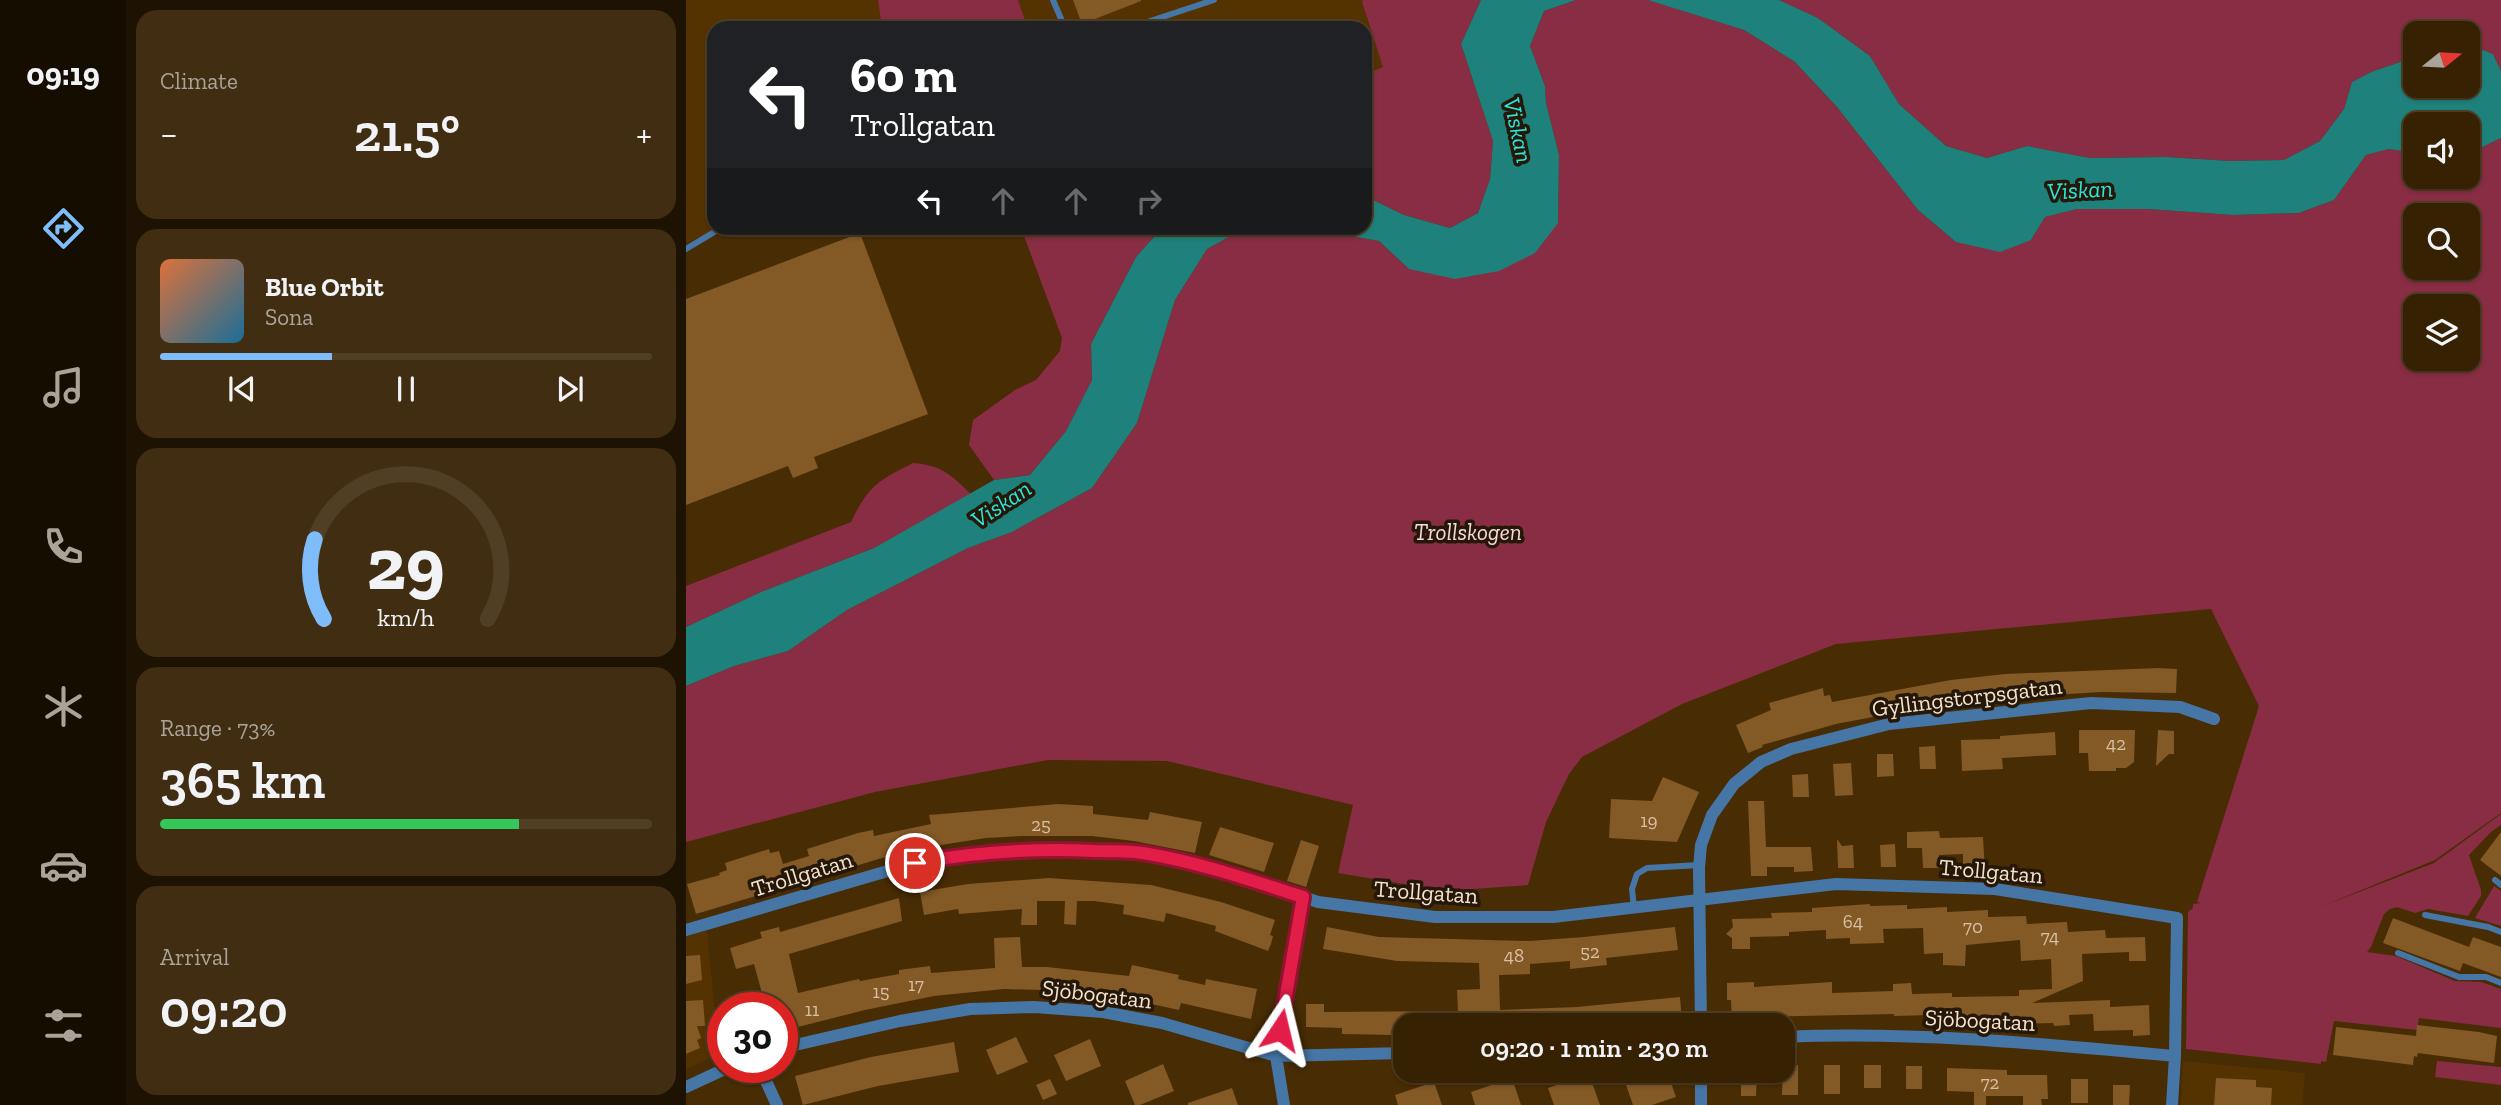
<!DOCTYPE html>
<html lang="en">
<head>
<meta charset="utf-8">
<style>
  :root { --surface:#362103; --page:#412e12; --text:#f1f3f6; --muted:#aaa39a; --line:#503e25; --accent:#7fbdfa }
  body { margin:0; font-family:"Zilla Slab",serif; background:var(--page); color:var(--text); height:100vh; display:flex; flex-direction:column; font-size:26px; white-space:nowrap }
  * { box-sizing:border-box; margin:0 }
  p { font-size:23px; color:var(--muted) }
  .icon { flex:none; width:38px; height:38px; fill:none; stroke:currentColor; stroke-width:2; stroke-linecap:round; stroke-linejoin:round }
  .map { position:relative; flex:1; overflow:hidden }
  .drawer { display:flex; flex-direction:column; gap:10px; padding:10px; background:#1e1202; width:560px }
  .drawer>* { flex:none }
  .banner { position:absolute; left:21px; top:21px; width:665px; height:214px; border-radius:21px; box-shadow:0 2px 5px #0004,0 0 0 2px var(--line); background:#202124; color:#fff; overflow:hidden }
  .needle { width:46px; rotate:72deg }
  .fabs { position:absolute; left:1717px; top:21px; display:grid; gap:14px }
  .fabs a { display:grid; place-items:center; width:77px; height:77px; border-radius:14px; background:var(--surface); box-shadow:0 2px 5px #0004,0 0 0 2px var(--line); font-size:35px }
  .speed { position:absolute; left:21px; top:992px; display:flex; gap:14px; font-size:35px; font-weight:700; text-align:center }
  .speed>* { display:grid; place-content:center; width:91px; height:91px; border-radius:50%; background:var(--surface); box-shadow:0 2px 5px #0004,0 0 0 2px var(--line); line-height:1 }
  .speed .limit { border:10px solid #d22; background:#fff; color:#111 }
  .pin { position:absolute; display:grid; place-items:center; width:60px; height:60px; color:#fff; margin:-30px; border:4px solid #fff; border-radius:50%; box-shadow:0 2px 7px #0007 }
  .me { position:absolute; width:77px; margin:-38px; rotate:10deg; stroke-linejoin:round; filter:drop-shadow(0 0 5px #0008) }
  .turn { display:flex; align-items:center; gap:24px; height:147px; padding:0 28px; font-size:32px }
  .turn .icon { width:91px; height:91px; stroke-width:2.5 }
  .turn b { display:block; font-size:49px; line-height:60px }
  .lanes { display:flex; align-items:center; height:66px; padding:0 28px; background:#0003; justify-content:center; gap:35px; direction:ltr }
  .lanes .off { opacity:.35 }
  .big { font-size:52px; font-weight:600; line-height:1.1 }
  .drawer .tile { flex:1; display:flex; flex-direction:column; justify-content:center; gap:10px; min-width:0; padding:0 24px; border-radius:21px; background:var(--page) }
  .drawer .dial { align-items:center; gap:0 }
  .dial svg { height:182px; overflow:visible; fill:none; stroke:var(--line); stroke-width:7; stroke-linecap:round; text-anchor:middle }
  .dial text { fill:var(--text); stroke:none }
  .song { display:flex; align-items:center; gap:21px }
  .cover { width:84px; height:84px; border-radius:10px; background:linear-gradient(135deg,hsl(20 70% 55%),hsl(200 70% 35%)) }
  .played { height:7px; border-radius:4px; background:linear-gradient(90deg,var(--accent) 35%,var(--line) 35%) }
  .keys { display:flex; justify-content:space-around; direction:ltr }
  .heat { display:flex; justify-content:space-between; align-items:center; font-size:38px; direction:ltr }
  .charge { height:10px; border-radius:5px; background:linear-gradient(90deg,#34c759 73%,var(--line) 0) }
  .trip { position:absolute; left:707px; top:1013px; width:402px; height:70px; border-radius:21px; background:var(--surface); box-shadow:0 2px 5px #0004,0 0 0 2px var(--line); font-weight:600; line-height:70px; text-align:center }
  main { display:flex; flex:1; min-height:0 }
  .tab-bar { display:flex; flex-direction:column; width:126px; justify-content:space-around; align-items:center; background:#160d01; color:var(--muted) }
  .tab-bar .icon { width:49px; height:49px }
  .tab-bar .selected { color:var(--accent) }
  .tab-bar b { font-size:32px; color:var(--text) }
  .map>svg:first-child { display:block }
  .built { fill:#553301 }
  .green { fill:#882d43; fill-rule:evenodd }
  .water { fill:#1f817b }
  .building { fill:#835926 }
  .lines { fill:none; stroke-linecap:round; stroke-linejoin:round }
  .service { stroke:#4576a6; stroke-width:6 }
  .minor { stroke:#4576a6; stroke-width:12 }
  .route-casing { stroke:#92132f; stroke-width:18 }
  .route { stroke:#e11d48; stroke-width:12 }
  .labels { text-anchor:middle; stroke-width:7; stroke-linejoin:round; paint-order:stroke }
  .number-label { font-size:19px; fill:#d8c0a4 }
  .park-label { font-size:23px; font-style:italic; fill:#f7d8dc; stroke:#251808 }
  .street-label { font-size:23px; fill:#f5e2ce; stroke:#251808 }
  .water-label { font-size:24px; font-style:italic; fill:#2ae6dc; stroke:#251808 }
</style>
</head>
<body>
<main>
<nav class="tab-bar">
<b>09:19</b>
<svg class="icon selected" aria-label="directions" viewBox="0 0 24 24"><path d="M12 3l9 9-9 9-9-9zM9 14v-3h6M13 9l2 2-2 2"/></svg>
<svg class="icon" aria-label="music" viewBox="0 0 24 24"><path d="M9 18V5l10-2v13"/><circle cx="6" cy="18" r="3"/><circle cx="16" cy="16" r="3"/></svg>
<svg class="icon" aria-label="phone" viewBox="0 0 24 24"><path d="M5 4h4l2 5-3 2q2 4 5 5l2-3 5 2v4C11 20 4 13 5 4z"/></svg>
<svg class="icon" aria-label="climate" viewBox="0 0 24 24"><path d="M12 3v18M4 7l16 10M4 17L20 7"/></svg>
<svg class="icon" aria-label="car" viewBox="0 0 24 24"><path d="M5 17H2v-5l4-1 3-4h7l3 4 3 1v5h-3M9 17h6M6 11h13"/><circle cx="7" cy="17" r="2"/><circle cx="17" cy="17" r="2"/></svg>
<svg class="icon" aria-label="filters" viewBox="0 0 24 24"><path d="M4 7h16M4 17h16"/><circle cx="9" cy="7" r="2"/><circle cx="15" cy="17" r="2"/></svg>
</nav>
<section class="drawer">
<div class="tile"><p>Climate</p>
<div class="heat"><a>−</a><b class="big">21.5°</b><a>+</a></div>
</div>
<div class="tile">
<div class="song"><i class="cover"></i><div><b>Blue Orbit</b><p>Sona</p></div></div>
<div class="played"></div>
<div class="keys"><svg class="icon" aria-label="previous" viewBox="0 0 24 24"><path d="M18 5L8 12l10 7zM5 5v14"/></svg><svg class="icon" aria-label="pause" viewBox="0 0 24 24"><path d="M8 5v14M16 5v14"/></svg><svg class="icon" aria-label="next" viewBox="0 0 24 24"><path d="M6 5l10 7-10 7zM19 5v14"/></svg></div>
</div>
<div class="tile dial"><svg viewBox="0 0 100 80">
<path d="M14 69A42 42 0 1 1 86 69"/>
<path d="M14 69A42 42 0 0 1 10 34" stroke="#7fbdfa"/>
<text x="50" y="56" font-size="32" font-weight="700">29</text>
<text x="50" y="72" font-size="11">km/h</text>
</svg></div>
<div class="tile"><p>Range · 73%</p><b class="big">365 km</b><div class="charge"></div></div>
<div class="tile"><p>Arrival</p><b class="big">09:20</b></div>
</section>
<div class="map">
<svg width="1815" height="1105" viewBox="0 0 1815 1105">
  <rect width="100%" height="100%" fill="#482c04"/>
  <path class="built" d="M0 0H192L196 28H28V228H35L0 243Z
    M332 0H677L676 3 697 67 679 74V28H342Z
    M21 930 33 1054 0 1069V937Z
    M1497 1061 1619 1073 1616 1105H1495Z"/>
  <path class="green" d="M192 0H332L342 28H196Z
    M677 0H795L775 44 807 141 804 179 792 213 764 228 718 215 679 196V74L697 67 676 2Z
    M890 0H962L980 5 1058 30 1109 62 1151 107 1232 210 1270 242 1345 240 1359 217 1391 209H1462L1547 215 1613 213 1648 200 1680 155 1703 149 1729 153V177H1782V154L1815 138V813L1749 860 1634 907 1748 863 1815 814V825L1805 832 1783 855 1795 890V896L1782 916 1742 909 1729 913 1711 907 1704 909 1698 914 1685 947 1681 952 1710 956 1769 981 1795 982 1815 989V1028L1733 1018 1731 1030 1648 1021 1640 1062 1635 1061V1064L1500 1049 1502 912 1507 908V904L1515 903 1511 902 1573 706 1525 609 1150 644 996 704 896 757 883 774 860 822 842 885 759 891 652 873 667 805 481 761 362 760 189 792 0 842V686L48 666 102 651 161 610 282 548 326 532 406 488 451 423 489 300 521 249 559 228H620L693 241 723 269 872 223 873 155 860 103 859 86 844 46 858 11ZM1729 215H1782V268H1729ZM1729 306H1782V359H1729Z
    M1093 0H1815V71L1807 54 1782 45V33H1729V57L1685 72 1666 82 1658 109 1634 141 1598 160 1545 161 1481 157 1404 158 1341 146 1301 158 1260 146 1213 104 1184 56 1132 18Z
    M335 228H476L450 257 405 344 406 380 380 431 344 475 308 480 283 445 287 420 329 390 350 380 374 351 376 338Z
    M227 463C257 466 264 474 285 494L188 548 75 592 0 627V586L165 522C182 486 193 480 227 463Z
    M1808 886 1815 891V926L1789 918Z
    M1751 1061 1815 1067V1085L1749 1077Z"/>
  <path class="water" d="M795 0H890L858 11 844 46 859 86 860 103 873 155 872 223 849 253 813 271 769 279 723 269 693 241 620 228H679V196L718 215 764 228 792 213 804 179 807 141 775 44Z
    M962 0H1093L1132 18 1184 56 1213 104 1260 146 1301 158 1341 146 1404 158 1481 157 1545 161 1598 160 1634 141 1658 109 1666 82 1685 72 1729 57V86H1782V45H1784L1807 54 1815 71V138L1782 154V124H1729V153L1703 149 1680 155 1648 200 1613 213 1547 215 1462 209H1391L1359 217 1345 240 1314 252 1270 242 1232 210 1151 107 1109 62 1058 30Z
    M476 228H559L521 249 489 300 451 423 406 488 326 532 282 548 161 610 102 651 48 666 0 686V627L75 592 188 548 308 480 344 475 380 431 406 380 405 344 450 257Z"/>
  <path class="building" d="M387 0H455V1L396 24Z
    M174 233 242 414 128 457 132 468 107 478 102 466 0 505V299Z
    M1472 668 1491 669 1490 693 1415 692 1320 698 1224 710 1150 724 1076 745 1077 747 1062 753 1050 725 1085 710 1083 703 1137 688 1138 696 1144 695 1146 702 1265 680 1319 674Z
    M1393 730H1449L1448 762 1440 768H1430V771H1403L1402 753H1393Z
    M1472 730 1488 731V754H1483L1470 766Z
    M1369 732 1370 755 1316 758 1317 769 1276 771 1275 740 1314 739V736Z
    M1249 746 1250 769H1234L1233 747Z
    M1191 754H1207L1208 776 1191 777Z
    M1165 763 1167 795 1149 796 1147 764Z
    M1122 774 1123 797H1107L1106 775Z
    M977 777 1013 792 991 842 923 838 925 799 966 801Z
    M1062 801H1078L1080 847H1125L1127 871 1108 872V867H1081V876H1065Z
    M372 804 407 806V814L462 820 464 812 516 822 509 853 448 841 406 836H335L300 838 229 849 196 858 10 914 1 884 34 875 33 873 41 870 39 863 83 849 84 853 93 851 97 864 123 856 121 849 172 833 187 830 188 836 245 824 243 815Z
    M534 827 588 843 578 872 523 855Z
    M1253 831 1254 838 1297 837 1299 872 1277 873V854L1253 855V868H1237L1236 848H1221V832Z
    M1815 832V876L1794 860Z
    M1151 839 1156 846 1167 845 1168 868H1152Z
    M615 840 633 846 620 887 601 881Z
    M1209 844 1210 867H1195L1194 845Z
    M363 878 465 885 535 902 589 920 584 935 587 936 585 944 582 951 529 931 530 926 480 913 478 922 437 914 438 905 408 901H391L390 925 378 924 379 901H351V925H335L336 909 273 914 272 909 238 915 234 892 282 884Z
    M213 898 216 921 103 954 112 993 173 979 174 981 213 974V970L244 966 245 973 309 968 308 938 334 937 336 967H361L443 976 446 965 493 975 492 979 519 985 520 979 571 989 565 1019 495 1003 493 1010 424 995 389 991 318 989 248 996 179 1010 96 1031V1008H80L68 964 50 969 44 948 76 938 74 932 93 927 94 932Z
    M1184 904V906L1221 905V909L1261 907V912L1302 910V917L1340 916 1341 924 1381 922 1382 932 1419 930 1420 938 1459 937 1460 961H1443V952L1396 954 1397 981 1346 1003 1424 1000V1007L1463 1005 1464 1035 1447 1036V1030L1408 1031 1407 1014 1383 1015 1384 1025 1368 1026 1367 1023 1325 1024V1018L1247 1019V1015L1208 1016V1014L1069 1017V1019L1046 1020 1045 1000H1041V983L1068 982V987L1146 982V993L1207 991V984L1225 983 1226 994 1266 993V997L1333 996V990L1366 989 1365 959 1335 961 1334 940 1280 945 1279 966 1257 965V953L1238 954 1237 928 1197 929 1198 943 1164 944V938L1140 939V930L1103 932V936L1064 937V949H1046V938L1040 934 1047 927 1046 919 1086 918 1085 913 1126 912V908Z
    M1707 918 1783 947 1787 937 1815 947V977L1777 963 1774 971 1697 943Z
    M641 927 693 937 843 941 898 937 989 927 992 950 920 958 921 965 884 969V961L844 964V974L813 975 814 1010 891 1007 994 997 996 1022 937 1026H708V1035L656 1034V1028L620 1027V1004H638V1012L772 1011 771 990 794 989 793 963 711 961 637 949Z
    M14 955 16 980 0 984V956Z
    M17 1000 19 1026H11L15 1038 11 1040 14 1048 0 1054V1001Z
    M1731 1025 1793 1032 1811 1036 1808 1063 1732 1053 1731 1057 1728 1056 1727 1065 1647 1055 1650 1027 1730 1036Z
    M330 1037 342 1062 311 1075 300 1050Z
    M404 1039 415 1066 380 1081 368 1055Z
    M268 1042 273 1072 192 1086 117 1105 116 1102 109 1076 185 1057Z
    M477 1064 488 1091 454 1105H449L439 1081Z
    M1097 1065H1112V1095H1096Z
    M1138 1065H1154V1094H1138Z
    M1178 1065H1195V1088H1178Z
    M1220 1066H1236V1089H1220Z
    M1261 1068 1321 1070V1075H1361L1362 1099H1355L1356 1105H1337V1096H1300V1105H1288V1092L1261 1091Z
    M971 1071H981L990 1097 966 1105H947L939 1082Z
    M1055 1071H1071L1070 1096H1055Z
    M903 1074 914 1105H868L862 1088Z
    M826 1078 835 1105H789L785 1092Z
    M1530 1078 1570 1080V1087L1586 1088 1585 1105H1528Z
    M364 1079 371 1094 357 1100 350 1085Z
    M1385 1079H1402V1103H1385Z
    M748 1082 756 1105H712L709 1095Z
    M1427 1085H1444L1443 1105H1427Z
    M546 1088 552 1105H502V1103Z"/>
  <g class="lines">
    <path class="service" d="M367 0 379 28
      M443 28 528 0
      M0 249 30 231
      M1809 880 1815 885
      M948 908 946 889 951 874 961 868 1013 865
      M1739 915 1802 927 1815 932
      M1712 953 1773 977H1800L1815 983"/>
    <path class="minor" d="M0 930 229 863 281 853 377 849 456 853 529 868 632 902 749 917H867L1150 884 1309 889 1491 918 1489 1056 1486 1105
      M1015 1026 1013 868 1015 845 1026 815 1048 784 1075 762 1105 749 1203 724 1405 703 1494 707 1528 719
      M1097 1037C1228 1031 1359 1044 1489 1056
      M96 1048 214 1021 284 1009 348 1007 417 1012 476 1023 590 1056 719 1053
      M74 1068 91 1105
      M0 1087 41 1068
      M598 1105 590 1056 617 897
      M1015 1105V1071"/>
  </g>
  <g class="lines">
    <g class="route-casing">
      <path id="route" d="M229 863C289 852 348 848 409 851 425 851 442 851 457 853 512 862 564 880 617 897L594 1030"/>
    </g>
    <use href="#route" class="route"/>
  </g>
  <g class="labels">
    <g class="number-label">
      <text x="1430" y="750">42</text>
      <text x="963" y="827">19</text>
      <text x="355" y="831">25</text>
      <text x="1167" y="928">64</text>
      <text x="1287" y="933">70</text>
      <text x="1364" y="943">74</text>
      <text x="904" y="958">52</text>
      <text x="828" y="962">48</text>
      <text x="230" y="991">17</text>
      <text x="195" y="998">15</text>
      <text x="126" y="1016">11</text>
      <text x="1304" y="1089">72</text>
    </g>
    <g class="park-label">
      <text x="782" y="540">Trollskogen</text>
    </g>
    <g class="street-label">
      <text transform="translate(1281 697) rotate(-7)" y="8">Gyllingstorpsgatan</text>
      <text transform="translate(1305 871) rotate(5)" y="8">Trollgatan</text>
      <text transform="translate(116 874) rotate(-17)" y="8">Trollgatan</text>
      <text transform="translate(740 892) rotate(4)" y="8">Trollgatan</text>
      <text transform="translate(411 994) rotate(7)" y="8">Sjöbogatan</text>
      <text transform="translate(1294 1020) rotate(3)" y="8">Sjöbogatan</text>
    </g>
    <g class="water-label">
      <text transform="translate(832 130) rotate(78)" y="8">Viskan</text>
      <text transform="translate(1394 190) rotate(-3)" y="8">Viskan</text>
      <text transform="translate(315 504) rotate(-33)" y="8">Viskan</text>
    </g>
  </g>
</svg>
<div class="fabs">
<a><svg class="needle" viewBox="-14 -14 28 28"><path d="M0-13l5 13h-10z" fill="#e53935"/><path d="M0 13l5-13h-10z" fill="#aaa39a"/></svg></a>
<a><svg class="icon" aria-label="sound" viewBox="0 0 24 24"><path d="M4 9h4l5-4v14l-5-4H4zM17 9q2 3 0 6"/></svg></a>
<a><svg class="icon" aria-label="search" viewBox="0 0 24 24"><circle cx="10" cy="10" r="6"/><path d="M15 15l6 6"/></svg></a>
<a><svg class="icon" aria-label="layers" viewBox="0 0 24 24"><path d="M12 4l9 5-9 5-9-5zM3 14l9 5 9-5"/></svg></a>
</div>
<div class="speed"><div class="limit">30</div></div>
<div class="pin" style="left:229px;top:863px;background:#d93025"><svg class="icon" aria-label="arrive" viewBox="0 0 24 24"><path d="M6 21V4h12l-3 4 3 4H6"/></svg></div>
<svg class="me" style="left:594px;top:1030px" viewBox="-20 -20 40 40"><path d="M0-17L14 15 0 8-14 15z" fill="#e11d48" stroke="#fff" stroke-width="4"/></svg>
<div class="trip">09:20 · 1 min · 230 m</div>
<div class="banner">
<div class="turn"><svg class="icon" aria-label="left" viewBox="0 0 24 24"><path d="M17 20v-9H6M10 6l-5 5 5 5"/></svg><div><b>60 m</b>Trollgatan</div></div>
<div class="lanes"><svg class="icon" aria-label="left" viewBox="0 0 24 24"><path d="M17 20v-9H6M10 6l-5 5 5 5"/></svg><svg class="icon off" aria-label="ahead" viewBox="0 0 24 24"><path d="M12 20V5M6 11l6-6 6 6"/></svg><svg class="icon off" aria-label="ahead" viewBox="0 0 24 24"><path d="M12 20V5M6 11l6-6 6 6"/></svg><svg class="icon off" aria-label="right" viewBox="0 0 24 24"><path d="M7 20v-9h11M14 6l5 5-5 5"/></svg></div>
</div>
</div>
</main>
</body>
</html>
